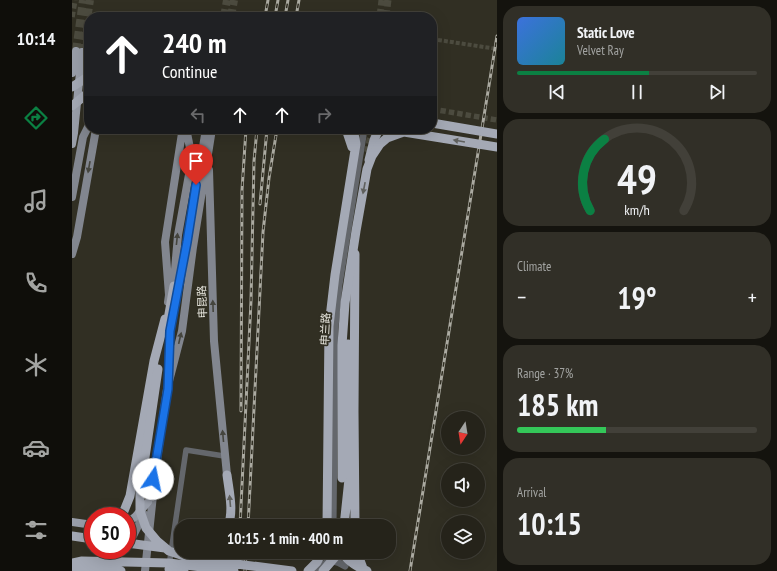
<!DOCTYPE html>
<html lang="en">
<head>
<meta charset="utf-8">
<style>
  :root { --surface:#25231a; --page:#312f27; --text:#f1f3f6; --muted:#a3a4a2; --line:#424039; --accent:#0b8043 }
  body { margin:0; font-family:"PT Sans Narrow","Noto Sans SC",sans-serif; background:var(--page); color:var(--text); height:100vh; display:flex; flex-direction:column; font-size:15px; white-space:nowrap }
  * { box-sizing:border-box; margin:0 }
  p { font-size:13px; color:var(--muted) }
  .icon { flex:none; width:22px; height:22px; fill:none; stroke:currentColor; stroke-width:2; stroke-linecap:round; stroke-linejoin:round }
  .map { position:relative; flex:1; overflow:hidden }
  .drawer { display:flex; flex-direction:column; gap:6px; padding:6px; background:#14130e; width:280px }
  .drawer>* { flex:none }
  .banner { position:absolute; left:12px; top:12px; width:353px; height:122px; border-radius:16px; box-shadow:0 4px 16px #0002,0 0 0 1px var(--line); background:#202124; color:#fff; overflow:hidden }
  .needle { width:26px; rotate:192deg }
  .fabs { position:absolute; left:369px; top:411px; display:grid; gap:8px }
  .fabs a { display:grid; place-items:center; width:44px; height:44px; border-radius:50%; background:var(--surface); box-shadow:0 4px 16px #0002,0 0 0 1px var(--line); font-size:20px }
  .speed { position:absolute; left:12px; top:507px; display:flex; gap:8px; font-size:20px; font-weight:700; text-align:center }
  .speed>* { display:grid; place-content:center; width:52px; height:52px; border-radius:50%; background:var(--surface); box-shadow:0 4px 16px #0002,0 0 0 1px var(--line); line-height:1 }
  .speed .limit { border:6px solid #d22; background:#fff; color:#111 }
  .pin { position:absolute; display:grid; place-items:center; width:34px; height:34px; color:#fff; margin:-41px -17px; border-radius:50% 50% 50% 0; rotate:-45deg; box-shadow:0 0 4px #0007 }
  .pin .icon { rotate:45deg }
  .me { position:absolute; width:44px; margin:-22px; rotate:11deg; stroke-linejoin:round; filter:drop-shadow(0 0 3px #0008) }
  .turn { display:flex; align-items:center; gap:14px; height:84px; padding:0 12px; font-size:18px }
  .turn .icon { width:52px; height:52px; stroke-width:2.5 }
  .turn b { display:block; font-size:28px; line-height:34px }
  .lanes { display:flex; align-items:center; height:38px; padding:0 12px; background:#0003; justify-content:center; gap:20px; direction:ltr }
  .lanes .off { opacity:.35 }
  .big { font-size:30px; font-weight:800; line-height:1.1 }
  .drawer .tile { flex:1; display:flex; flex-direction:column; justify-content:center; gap:6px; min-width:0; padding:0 14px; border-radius:16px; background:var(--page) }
  .drawer .dial { align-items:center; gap:0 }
  .dial svg { height:104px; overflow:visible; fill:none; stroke:var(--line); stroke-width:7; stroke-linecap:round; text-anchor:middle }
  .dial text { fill:var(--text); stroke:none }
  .song { display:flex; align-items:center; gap:12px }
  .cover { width:48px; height:48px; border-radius:6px; background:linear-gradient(135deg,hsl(220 70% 55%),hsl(190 70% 35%)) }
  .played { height:4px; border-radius:2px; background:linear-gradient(90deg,var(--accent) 55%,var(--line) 55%) }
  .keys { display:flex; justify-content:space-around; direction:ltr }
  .heat { display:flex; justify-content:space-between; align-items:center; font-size:22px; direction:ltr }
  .charge { height:6px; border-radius:3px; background:linear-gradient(90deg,#34c759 37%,var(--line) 0) }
  .trip { position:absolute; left:102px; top:519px; width:222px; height:40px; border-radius:16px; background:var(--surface); box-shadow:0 4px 16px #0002,0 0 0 1px var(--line); font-weight:800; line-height:40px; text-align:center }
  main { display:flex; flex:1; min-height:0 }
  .dock { display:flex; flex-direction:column; width:72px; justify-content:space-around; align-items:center; background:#0f0e0a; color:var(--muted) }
  .dock .icon { width:28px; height:28px }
  .dock .selected { color:var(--accent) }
  .dock b { font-size:18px; color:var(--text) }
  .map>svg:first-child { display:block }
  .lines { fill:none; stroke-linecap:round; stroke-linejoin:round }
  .pedestrian-tunnel { stroke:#4c4b3f; stroke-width:4; stroke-dasharray:4 2; stroke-linecap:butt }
  .minor-tunnel { stroke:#4c4b3f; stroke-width:5.5; stroke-dasharray:5.5 3; stroke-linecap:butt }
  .tertiary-tunnel { stroke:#4c4b3f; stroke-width:7; stroke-dasharray:7 3.5; stroke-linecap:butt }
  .secondary-tunnel { stroke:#4c4b3f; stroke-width:8; stroke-dasharray:8 4; stroke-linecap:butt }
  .primary-tunnel { stroke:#4c4b3f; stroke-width:8; stroke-dasharray:8 4; stroke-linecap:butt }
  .minor { stroke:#64676c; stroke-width:5.5 }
  .tertiary { stroke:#64676c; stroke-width:7 }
  .secondary { stroke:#82868f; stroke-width:8 }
  .primary { stroke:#999ea9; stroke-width:8 }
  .trunk { stroke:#a4a9b5; stroke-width:9 }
  .rail-casing { stroke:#abaaa1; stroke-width:3 }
  .rail { stroke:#312f23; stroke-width:1.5; stroke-dasharray:4.5; stroke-linecap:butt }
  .trunk-bridge { stroke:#a4a9b5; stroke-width:9 }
  .oneway { fill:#5f605d }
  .oneway2 { fill:#45453e }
  .route-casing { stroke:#114b97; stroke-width:10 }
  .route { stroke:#1a73e8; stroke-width:7 }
  .labels { text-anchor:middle; stroke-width:3.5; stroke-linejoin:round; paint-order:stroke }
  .street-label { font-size:11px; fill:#e8e7df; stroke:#312f23 }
</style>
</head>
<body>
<main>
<nav class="dock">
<b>10:14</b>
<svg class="icon selected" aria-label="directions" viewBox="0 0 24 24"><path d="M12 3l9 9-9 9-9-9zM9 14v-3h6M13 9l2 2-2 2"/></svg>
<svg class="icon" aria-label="music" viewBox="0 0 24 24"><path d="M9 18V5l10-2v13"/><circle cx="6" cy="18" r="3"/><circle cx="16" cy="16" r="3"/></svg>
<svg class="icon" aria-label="phone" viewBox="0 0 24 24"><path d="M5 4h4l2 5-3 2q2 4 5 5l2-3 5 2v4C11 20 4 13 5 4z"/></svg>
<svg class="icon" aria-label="climate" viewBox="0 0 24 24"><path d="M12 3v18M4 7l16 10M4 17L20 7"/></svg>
<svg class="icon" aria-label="car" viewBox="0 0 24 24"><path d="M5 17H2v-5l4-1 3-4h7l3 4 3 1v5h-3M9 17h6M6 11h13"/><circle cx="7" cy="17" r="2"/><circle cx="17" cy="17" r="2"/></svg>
<svg class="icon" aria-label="filters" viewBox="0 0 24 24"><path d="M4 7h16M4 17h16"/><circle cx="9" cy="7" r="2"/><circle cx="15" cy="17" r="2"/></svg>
</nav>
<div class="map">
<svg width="425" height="571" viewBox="0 0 425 571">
  <rect width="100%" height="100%" fill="#312f23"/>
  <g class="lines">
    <path class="pedestrian-tunnel" d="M360 39 425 49"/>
    <path class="minor-tunnel" d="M0 17 3 0
      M360 109 425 120
      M295 152 297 140 301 129"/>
    <path class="tertiary-tunnel" d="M308 16 310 0
      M314 17 316 0"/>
    <path class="secondary-tunnel" d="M152 17 155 0
      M159 17 162 0"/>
    <path class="primary-tunnel" d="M4 51 11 0
      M10 52 18 0"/>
    <path class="minor" d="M97 566 114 450 152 456"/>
    <path class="tertiary" d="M307 17 308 16
      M261 526 263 328 267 285 291 136
      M246 570C255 559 262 559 273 566"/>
    <path class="secondary" d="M137 170 142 341 155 475
      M0 197 11 137 17 125
      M0 254 5 237 24 129
      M114 259 115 242 134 129
      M106 286 113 253
      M102 293V281L106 235 120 158 115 133
      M96 302 97 295 93 242 110 133
      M96 370 98 331 100 318
      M55 543 61 536 72 514
      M33 564 49 550
      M73 571 84 467 95 389 110 331 121 247 140 129"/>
    <path class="primary" d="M0 73 4 51
      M0 144 2 133 10 52
      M0 522 21 525
      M55 523 63 517 76 502"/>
    <path class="trunk" d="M273 129 275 132 280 147
      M297 160 302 140 307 129
      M95 325 102 286
      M155 475C157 491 162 511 156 526
      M48 516 52 511 58 496 82 361 93 319
      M255 526 257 326 263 275 284 144 281 129
      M272 526 277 479 275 412 276 344
      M283 526 282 411 283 254
      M0 536 21 539
      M97 569 112 571
      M236 571 245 562 250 552"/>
    <g class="rail-casing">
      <path id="rail" d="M193 17 196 0
        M203 17 206 0
        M213 17 216 0
        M224 17 227 0
        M188 204 195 129
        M169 411 170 190 174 129
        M168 526 179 301 182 161 185 129
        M176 526 191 232 197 178 205 129
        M162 571 163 552
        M173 571 174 552
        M338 571 425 36"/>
    </g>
    <use href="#rail" class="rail"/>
    <path class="trunk-bridge" d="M0 87 17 76
      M0 106 17 92
      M360 123 425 134
      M86 369 68 491V511L74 528 85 541 97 551 118 558 220 571
      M270 478V345L273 303 284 231 295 169 300 156 308 144 315 138 326 134 332 132 425 147
      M55 543 93 548
      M269 552C276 561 285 567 295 571
      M285 552 292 571
      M0 563 10 561 97 563 162 571
      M1 571 12 568 49 571
      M251 571 263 557 264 552"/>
  </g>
  <defs><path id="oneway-solid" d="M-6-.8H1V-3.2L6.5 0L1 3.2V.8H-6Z"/></defs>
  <g class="oneway">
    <use href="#oneway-solid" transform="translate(387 141) rotate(-170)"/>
    <use href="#oneway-solid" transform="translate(292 188) rotate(101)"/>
    <use href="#oneway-solid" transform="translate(158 501) rotate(-95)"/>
  </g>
  <g class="oneway2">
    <use href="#oneway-solid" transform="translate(17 167) rotate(100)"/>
    <use href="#oneway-solid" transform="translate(105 239) rotate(-84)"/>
    <use href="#oneway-solid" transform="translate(141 306) rotate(-92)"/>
    <use href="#oneway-solid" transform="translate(108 338) rotate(-77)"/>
    <use href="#oneway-solid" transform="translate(151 436) rotate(-95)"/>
  </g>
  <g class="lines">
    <g class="route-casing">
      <path id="route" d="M81 479 96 389 98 331 115 242 124 185"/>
    </g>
    <use href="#route" class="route"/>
  </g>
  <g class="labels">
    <g class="street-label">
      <text transform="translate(130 302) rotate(-92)" y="4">申昆路</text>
      <text transform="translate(253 329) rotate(-87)" y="4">申兰路</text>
    </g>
  </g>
</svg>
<div class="fabs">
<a><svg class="needle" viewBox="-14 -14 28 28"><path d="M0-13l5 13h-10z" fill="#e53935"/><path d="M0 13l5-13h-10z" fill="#a3a4a2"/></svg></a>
<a><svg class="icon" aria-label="sound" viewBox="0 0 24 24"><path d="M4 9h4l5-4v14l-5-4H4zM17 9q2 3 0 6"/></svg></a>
<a><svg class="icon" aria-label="layers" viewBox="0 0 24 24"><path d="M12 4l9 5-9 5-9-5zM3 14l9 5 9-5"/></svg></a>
</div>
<div class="speed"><div class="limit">50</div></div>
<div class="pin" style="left:124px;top:185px;background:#d93025"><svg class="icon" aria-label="arrive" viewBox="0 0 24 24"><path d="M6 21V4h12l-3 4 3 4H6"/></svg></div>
<svg class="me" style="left:81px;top:479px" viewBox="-20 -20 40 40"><circle r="19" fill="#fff"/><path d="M0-13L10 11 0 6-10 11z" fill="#1a73e8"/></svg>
<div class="trip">10:15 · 1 min · 400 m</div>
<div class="banner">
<div class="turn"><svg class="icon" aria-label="ahead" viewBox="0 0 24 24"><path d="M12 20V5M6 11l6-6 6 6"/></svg><div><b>240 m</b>Continue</div></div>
<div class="lanes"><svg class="icon off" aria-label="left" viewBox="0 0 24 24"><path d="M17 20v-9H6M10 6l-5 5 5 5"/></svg><svg class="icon" aria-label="ahead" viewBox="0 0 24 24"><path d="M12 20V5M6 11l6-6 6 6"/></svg><svg class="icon" aria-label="ahead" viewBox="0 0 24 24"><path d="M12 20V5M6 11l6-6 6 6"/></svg><svg class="icon off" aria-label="right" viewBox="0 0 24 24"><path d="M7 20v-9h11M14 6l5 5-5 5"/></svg></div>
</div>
</div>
<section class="drawer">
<div class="tile">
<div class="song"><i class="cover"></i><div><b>Static Love</b><p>Velvet Ray</p></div></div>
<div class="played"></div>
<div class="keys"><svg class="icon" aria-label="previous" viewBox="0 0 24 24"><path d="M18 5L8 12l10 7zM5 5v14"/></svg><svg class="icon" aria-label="pause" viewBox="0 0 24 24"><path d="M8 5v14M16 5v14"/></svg><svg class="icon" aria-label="next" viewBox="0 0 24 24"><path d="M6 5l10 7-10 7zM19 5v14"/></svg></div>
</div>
<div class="tile dial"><svg viewBox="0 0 100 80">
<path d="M14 69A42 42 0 1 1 86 69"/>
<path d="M14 69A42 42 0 0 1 25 14" stroke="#0b8043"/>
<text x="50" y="56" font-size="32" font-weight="700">49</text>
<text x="50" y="72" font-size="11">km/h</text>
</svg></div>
<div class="tile"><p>Climate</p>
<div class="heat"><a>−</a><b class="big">19°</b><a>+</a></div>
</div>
<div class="tile"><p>Range · 37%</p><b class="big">185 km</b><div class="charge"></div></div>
<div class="tile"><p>Arrival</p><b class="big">10:15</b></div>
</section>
</main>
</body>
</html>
